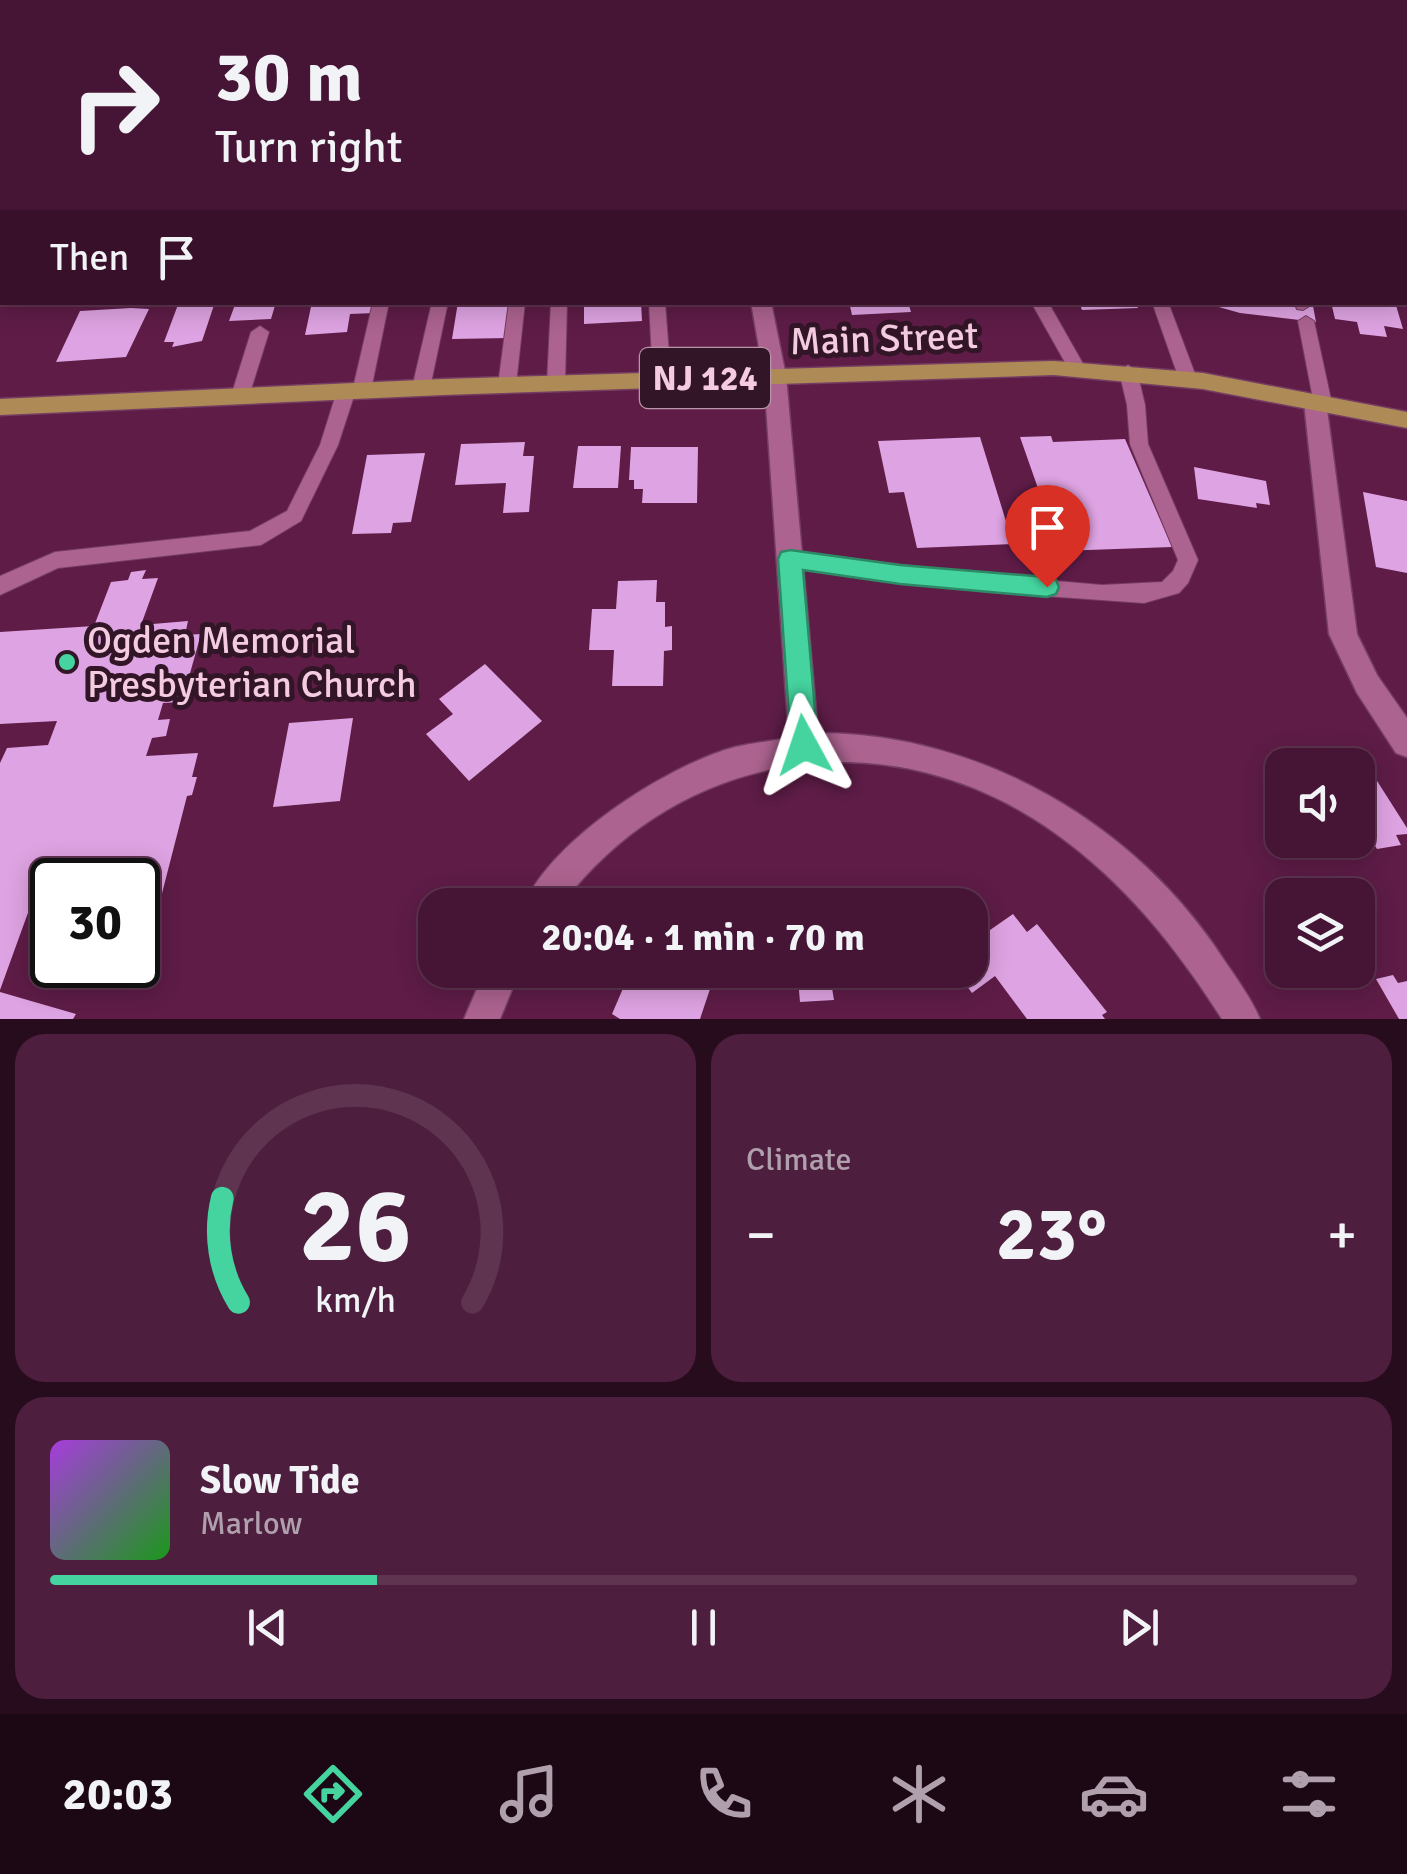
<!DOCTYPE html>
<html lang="en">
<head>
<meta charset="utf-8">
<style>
  :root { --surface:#461535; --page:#4d1e3d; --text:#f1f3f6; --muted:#b09fad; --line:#5e3450; --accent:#45d49f }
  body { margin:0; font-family:Signika,sans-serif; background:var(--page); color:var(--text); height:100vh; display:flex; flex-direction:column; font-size:38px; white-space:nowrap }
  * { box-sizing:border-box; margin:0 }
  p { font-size:32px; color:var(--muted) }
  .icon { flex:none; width:55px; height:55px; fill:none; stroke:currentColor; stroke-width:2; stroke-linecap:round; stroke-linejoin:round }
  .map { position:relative; height:1019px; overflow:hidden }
  .details { display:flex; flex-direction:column; gap:15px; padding:15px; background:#260c1d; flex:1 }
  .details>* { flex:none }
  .banner { position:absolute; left:0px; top:0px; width:1408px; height:305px; box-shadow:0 5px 25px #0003,0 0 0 2px var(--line); background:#461535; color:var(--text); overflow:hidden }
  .buttons { position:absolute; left:1265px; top:748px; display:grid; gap:20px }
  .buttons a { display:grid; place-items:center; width:110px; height:110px; border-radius:20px; background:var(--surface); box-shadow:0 5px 25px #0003,0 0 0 2px var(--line); font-size:50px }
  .speed { position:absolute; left:30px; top:858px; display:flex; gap:20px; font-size:50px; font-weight:700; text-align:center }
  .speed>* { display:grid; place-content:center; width:130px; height:130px; border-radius:50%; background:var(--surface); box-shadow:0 5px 25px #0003,0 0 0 2px var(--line); line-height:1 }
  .speed .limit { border:5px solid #111; border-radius:15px; background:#fff; color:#111 }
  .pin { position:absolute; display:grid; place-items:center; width:85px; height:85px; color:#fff; margin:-102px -42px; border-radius:50% 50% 50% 0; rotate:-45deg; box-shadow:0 0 10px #0007 }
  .pin .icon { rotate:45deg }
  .me { position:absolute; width:110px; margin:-55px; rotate:355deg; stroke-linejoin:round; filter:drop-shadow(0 0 8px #0008) }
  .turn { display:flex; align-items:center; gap:35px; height:210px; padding:0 50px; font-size:45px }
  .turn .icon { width:130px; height:130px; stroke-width:2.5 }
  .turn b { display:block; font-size:70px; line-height:85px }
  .then { display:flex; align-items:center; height:95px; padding:0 50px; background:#0003; gap:20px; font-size:38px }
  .big { font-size:75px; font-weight:700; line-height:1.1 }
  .details .tile { flex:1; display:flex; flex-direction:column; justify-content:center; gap:15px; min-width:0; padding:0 35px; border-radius:30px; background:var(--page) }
  .details .dial { align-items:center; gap:0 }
  .dial svg { height:260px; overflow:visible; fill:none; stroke:var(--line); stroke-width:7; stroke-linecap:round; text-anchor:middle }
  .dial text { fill:var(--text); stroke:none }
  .song { display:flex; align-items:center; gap:30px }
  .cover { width:120px; height:120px; border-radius:15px; background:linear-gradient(135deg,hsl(280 70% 55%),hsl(120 70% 35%)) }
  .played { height:10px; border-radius:5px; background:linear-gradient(90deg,var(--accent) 25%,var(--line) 25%) }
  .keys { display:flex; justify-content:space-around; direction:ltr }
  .heat { display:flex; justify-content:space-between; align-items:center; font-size:55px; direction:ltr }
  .details .tiles { flex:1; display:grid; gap:15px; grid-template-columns:1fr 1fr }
  .tile:last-child { grid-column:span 2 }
  .trip { position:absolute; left:418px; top:888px; width:570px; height:100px; border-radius:30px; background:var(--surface); box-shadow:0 5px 25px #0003,0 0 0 2px var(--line); font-weight:700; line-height:100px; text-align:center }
  .tab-bar { display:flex; height:160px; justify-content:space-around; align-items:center; background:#1c0815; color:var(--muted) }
  .tab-bar .icon { width:70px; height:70px }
  .tab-bar .current { color:var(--accent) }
  .tab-bar b { font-size:45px; color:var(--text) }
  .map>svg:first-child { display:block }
  .building { fill:#dea3e2 }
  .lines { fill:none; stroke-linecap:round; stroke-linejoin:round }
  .service-casing { stroke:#763d63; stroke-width:2 }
  .minor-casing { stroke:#763d63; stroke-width:3 }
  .secondary-casing { stroke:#763d63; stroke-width:28 }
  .primary-casing { stroke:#763d63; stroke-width:3 }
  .service { fill:#ac638f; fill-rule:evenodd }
  .minor { fill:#ac638f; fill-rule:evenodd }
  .secondary { stroke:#ac638f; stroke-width:25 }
  .primary { fill:#ae8b56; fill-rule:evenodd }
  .route { fill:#45d49f; stroke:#2d8a67; stroke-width:2.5 }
  .poi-dot { fill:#45d49f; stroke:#321527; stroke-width:4 }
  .labels { text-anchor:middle; stroke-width:10; stroke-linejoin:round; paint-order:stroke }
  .shield { fill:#321527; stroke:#ba94a9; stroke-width:2.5 }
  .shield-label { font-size:35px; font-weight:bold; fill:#f4cbe1 }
  .street-label { font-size:38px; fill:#f4cbe1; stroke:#321527 }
  .poi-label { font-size:38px; fill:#f4cbe1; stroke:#321527; text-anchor:start }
</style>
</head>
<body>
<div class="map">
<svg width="1407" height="1019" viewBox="0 0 1407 1019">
  <rect width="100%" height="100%" fill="#5e1c47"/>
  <path class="building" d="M179 302H215L202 341 172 347 174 342H164Z
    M236 302H276L271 319 229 321Z
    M312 302H375L374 313 350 314 347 332 305 335Z
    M458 302H512L509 338 452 339Z
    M584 302H641L642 321 584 324Z
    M849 302H908L911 312 852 315Z
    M1079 302H1135L1138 308 1082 310Z
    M1201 302H1290L1313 306 1316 322 1240 313Z
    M1331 302H1395L1403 329 1384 326 1387 337 1360 334 1357 322 1335 319Z
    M131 308 149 309 126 357 56 362 80 311Z
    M1051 436 1053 442 1125 439 1172 547 1060 551 1020 437Z
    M980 437 1013 544 917 548 904 492 889 493 878 441Z
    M525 442 523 456H534L529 512 503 513 506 483 455 485 461 444Z
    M578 446H621L618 488H573Z
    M631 447H698L697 503H642L643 489H634V480H629Z
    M425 453 411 522 393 523 391 533 352 534 367 455Z
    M1194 467 1266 481 1270 505 1256 503 1257 508 1198 499Z
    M1363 492 1407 501V573L1376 567Z
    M146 570 142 579 158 578 141 625 188 621 185 635 201 634 182 702 163 703 158 720 170 719 166 736 152 738 146 756 198 753 192 777H197L192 795 187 796 148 948 138 949V880H52V908L29 910 0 990V763L7 748 48 745 57 721 0 724V632L94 626 111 582 128 580 131 572Z
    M657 580 656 602H665V627L672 626V650L664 651 663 686H612L614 650H589L592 609H616L618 581Z
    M485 664 542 721 469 781 426 734 453 714 439 699Z
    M353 718 340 801 273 807 289 723Z
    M1364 766 1368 773H1372L1407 828V834L1396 835 1401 845 1377 849 1371 840 1358 842V767Z
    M819 894 820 905H742L741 900Z
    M1013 914 1027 932 1037 924 1107 1012 1102 1015 1105 1019H1027L995 976 972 993 955 970H970V944Z
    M639 970H698L693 983 710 989 700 1019H620L612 1014 624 986 632 989Z
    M748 970H829L834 1000 800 1002 798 979 749 983Z
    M1393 975 1398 983 1407 981V1019H1399L1376 979Z
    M0 992 76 1014 73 1019H0Z"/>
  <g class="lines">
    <g class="service-casing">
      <path id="service" d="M2 15V23L0 24V16Z
        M1405 169H1407V177H1405Z
        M1405 223H1407V233H1405Z
        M0 232 2 233V242H0Z
        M1407 245V255L1405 256V246Z
        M1405 261 1407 262V272L1405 271Z
        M373 302H389L371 390 362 396 355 393 338 445 301 521 261 545 58 568 0 595V576L55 552 250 531 287 511 320 445 337 391 346 385 353 388Z
        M432 302H448L430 388 421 394 412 388Z
        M509 302H525L516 385 507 391 498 385Z
        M551 302H567L565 383 556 389 547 383Z
        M649 302H665L671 380 662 386 653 380Z
        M1031 302H1048L1086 369 1083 373H1071Z
        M1152 302H1168L1197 379 1194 383 1188 385 1179 379Z
        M1294 302H1310L1311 305 1303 310 1297 309Z
        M1306 316 1314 321 1332 404 1323 410 1314 404 1298 321Z
        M260 326 269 332 249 396 240 402 234 400 231 396 251 332Z
        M1128 365 1137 371 1145 405 1148 444 1198 560 1188 583 1179 593 1144 603 986 592 783 565 780 559 783 553 790 551 986 575 1102 585 1162 582 1173 571 1178 560 1130 444 1127 405 1119 371Z"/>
    </g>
    <g class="minor-casing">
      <path id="minor" d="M932 0H946L947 2H933Z
        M1323 0H1338L1339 2H1325Z
        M1405 70 1407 71V82L1405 81Z
        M751 302H771L786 376 818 733C980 733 1137 824 1224 960 1237 979 1251 998 1260 1019H1222C1176 947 1125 883 1055 833 893 717 683 745 561 905H524C552 839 668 765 735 747 753 743 771 741 789 738L764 376Z
        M1315 394 1326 402 1357 634 1377 675 1407 718V757L1396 753 1357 693 1329 634 1304 402Z
        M485 970H520L500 1019H464Z"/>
    </g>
    <g class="secondary-casing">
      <path id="secondary" d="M102 2 104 0
        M0 148 2 144"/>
    </g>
    <g class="primary-casing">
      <path id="primary" d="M1054 361 1203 373 1407 412V428L1203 389 1054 375 443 395 0 415V399L443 379Z"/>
    </g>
    <use href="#service" class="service"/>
    <use href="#minor" class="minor"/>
    <use href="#secondary" class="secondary"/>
    <use href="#primary" class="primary"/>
  </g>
  <path class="route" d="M790 550 900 565 1047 577 1056 580 1059 587 1056 594 1047 597 900 584 803 570 818 745 814 754 804 758 795 754 791 745 778 559 781 552Z"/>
  <circle class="poi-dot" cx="67" cy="662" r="10"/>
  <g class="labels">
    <rect class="shield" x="640" y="348" width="130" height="60" rx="8"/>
    <g class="shield-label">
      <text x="705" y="390">NJ 124</text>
    </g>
    <g class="street-label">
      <text transform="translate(884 338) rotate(-2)" y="13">Main Street</text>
    </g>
    <g class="poi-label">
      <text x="87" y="653">Ogden Memorial<tspan x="87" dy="44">Presbyterian Church</tspan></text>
    </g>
  </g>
</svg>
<div class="buttons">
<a><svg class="icon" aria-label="sound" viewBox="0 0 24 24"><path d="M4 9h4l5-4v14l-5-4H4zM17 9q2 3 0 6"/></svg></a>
<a><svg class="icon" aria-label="layers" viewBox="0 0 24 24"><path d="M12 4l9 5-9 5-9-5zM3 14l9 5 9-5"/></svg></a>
</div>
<div class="speed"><div class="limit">30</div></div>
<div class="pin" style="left:1047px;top:587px;background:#d93025"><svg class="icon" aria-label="arrive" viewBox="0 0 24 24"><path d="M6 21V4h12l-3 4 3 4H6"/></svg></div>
<svg class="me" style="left:804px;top:745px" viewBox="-20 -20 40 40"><path d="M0-17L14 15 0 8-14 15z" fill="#45d49f" stroke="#fff" stroke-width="4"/></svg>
<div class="trip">20:04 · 1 min · 70 m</div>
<div class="banner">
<div class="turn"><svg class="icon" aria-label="right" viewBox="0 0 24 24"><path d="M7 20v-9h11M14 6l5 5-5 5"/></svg><div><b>30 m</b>Turn right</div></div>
<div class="then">Then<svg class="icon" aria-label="arrive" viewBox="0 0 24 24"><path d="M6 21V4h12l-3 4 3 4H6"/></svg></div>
</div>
</div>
<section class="details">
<div class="tiles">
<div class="tile dial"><svg viewBox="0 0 100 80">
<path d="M14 69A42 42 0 1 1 86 69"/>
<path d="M14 69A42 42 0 0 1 9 37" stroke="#45d49f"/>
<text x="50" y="56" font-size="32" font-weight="700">26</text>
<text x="50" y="72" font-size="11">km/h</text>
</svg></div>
<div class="tile"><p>Climate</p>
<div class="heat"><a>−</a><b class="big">23°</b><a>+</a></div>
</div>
<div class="tile">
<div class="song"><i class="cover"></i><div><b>Slow Tide</b><p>Marlow</p></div></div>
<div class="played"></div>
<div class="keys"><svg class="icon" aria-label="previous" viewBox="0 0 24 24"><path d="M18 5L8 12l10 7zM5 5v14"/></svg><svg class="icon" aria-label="pause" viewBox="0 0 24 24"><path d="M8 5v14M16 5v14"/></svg><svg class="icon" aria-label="next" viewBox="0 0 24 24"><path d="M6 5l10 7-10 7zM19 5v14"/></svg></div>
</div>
</div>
</section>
<nav class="tab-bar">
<b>20:03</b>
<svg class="icon current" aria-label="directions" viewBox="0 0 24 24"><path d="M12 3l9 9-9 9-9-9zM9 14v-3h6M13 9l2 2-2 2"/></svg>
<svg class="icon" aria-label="music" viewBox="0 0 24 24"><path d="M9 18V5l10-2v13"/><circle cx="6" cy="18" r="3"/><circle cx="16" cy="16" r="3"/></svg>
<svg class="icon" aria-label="phone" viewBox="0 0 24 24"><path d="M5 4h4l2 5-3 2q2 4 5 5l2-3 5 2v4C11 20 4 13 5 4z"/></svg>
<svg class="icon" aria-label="climate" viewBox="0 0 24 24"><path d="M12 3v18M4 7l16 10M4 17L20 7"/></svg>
<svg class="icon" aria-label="car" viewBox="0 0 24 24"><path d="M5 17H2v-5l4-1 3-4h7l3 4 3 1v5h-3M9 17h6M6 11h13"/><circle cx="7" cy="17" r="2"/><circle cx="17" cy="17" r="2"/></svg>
<svg class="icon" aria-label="filters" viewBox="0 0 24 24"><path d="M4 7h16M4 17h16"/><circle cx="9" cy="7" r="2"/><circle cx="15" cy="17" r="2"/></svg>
</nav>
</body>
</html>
